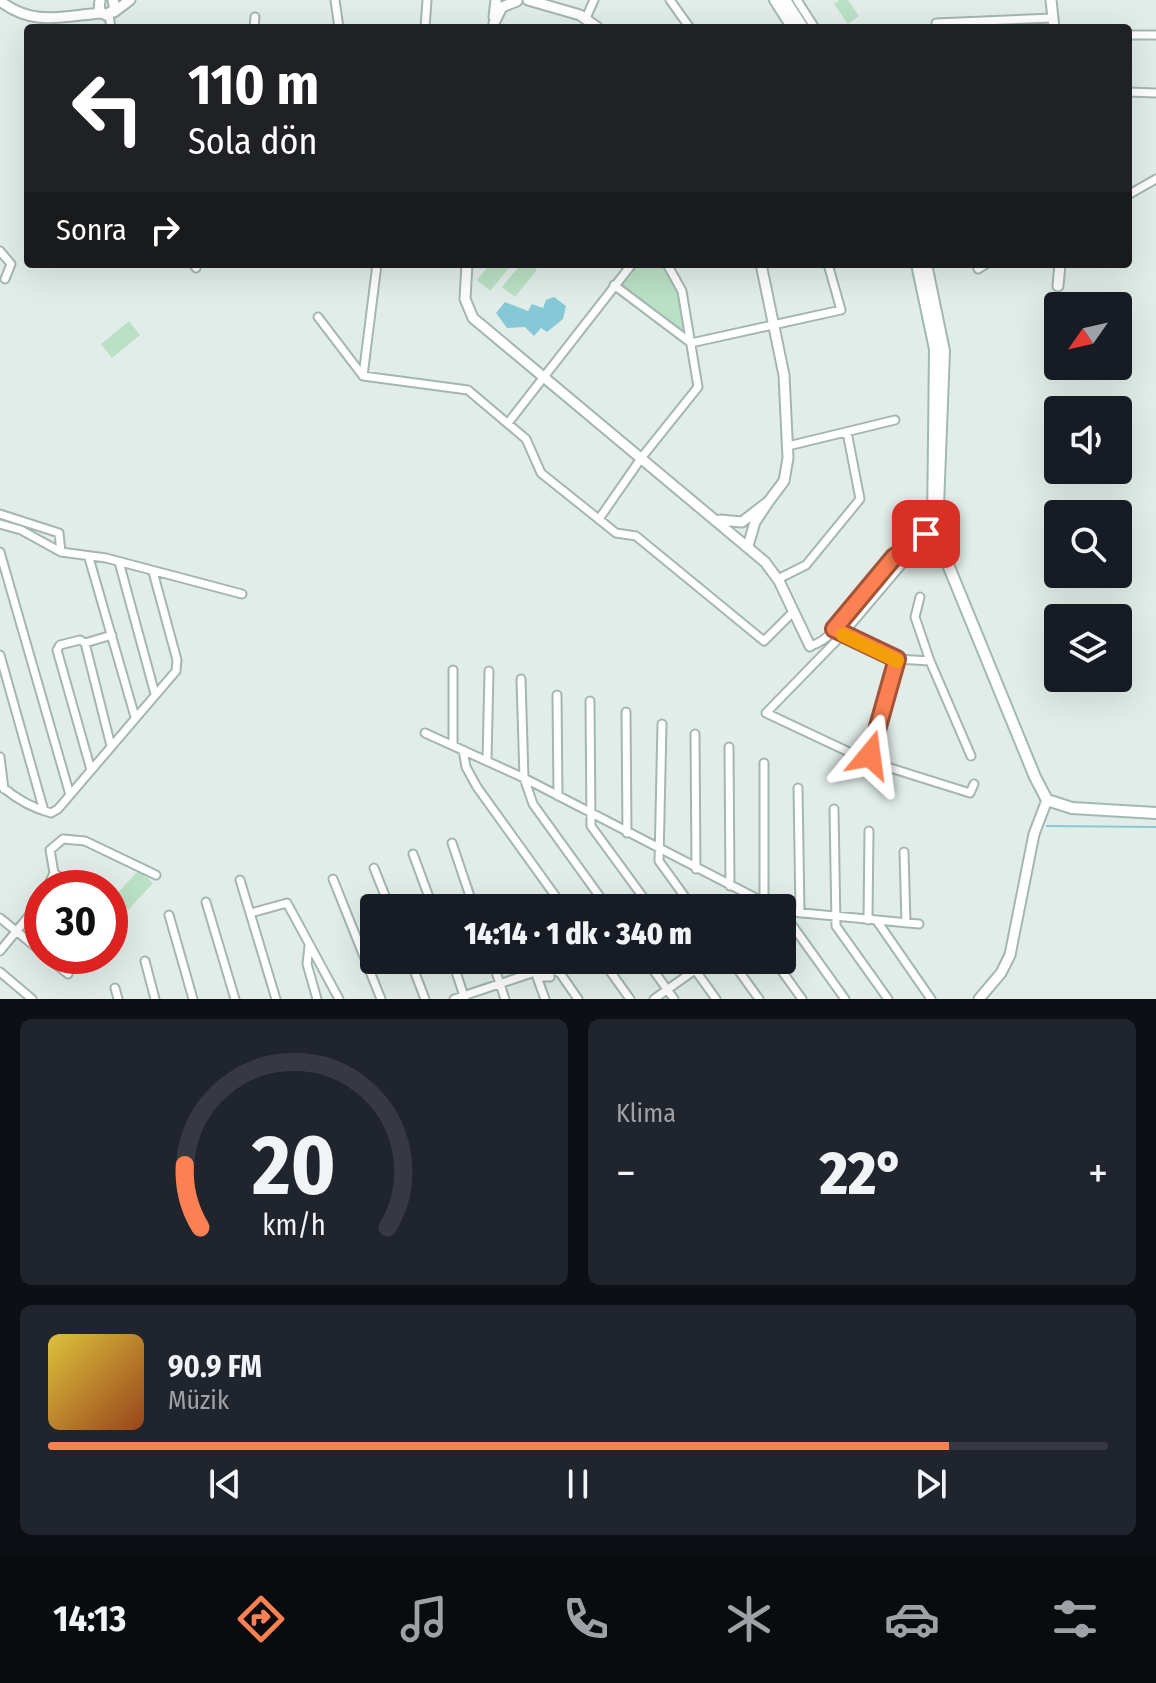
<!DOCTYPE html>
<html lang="tr">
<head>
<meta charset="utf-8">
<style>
  :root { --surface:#171b24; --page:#20242c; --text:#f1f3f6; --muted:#9ea1a6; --line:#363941; --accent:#fb8153 }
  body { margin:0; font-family:"Fira Sans Condensed",sans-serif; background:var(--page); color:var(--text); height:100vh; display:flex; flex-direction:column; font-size:30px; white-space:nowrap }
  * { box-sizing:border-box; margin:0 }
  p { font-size:26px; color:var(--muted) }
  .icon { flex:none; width:44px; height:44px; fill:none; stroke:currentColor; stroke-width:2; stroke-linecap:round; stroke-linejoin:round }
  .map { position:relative; height:999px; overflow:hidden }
  .drawer { display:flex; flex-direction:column; gap:20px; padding:20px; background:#0d0f14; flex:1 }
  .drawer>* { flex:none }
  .guide { position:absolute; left:24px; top:24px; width:1108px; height:244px; border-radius:8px; box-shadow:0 8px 32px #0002; background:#202124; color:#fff; overflow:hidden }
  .needle { width:52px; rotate:236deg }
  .controls { position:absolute; left:1044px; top:292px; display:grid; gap:16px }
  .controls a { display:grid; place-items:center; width:88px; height:88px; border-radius:8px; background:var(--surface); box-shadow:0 8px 32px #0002; font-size:40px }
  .speed { position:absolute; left:24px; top:870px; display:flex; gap:16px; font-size:40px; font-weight:700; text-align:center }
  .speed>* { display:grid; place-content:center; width:104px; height:104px; border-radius:50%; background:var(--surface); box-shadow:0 8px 32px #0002; line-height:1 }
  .speed .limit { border:12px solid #d22; background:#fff; color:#111 }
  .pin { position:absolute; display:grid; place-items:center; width:68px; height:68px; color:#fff; margin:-34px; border-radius:16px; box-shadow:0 4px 12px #0006 }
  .me { position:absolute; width:88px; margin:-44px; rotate:16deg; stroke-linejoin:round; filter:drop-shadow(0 0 6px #0008) }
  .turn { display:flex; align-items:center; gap:28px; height:168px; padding:0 32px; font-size:36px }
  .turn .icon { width:104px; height:104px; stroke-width:2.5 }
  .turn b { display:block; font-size:56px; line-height:68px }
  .then { display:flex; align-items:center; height:76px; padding:0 32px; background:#0003; gap:16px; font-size:30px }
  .big { font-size:60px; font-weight:800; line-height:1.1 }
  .drawer .tile { flex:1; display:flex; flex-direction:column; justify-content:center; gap:12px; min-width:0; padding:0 28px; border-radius:12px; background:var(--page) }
  .drawer .dial { align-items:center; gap:0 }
  .dial svg { height:208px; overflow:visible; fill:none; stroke:var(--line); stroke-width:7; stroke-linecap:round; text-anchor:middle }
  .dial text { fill:var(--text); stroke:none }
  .song { display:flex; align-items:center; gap:24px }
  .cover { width:96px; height:96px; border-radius:12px; background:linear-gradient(135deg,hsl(50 70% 55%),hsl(20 70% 35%)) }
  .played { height:8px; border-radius:4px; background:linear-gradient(90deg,var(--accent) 85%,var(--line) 85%) }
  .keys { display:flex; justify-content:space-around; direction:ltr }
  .heat { display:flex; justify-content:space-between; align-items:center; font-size:44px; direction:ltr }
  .drawer .tiles { flex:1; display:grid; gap:20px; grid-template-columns:1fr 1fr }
  .tile:last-child { grid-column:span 2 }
  .trip { position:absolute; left:360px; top:894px; width:436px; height:80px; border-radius:8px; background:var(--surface); box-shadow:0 8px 32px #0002; font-weight:800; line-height:80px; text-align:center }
  .tabs { display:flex; height:128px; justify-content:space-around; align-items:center; background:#090b0e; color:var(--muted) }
  .tabs .icon { width:56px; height:56px }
  .tabs .selected { color:var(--accent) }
  .tabs b { font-size:36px; color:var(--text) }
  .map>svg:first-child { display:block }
  .green { fill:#bae0c5 }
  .water { fill:#87c8d6 }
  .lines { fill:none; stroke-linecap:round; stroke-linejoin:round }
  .stream { stroke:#87c8d6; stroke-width:2 }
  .minor-casing { stroke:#a4b6b0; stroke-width:11 }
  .tertiary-casing { stroke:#a4b6b0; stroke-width:13 }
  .secondary-casing { stroke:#a0bab1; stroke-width:14 }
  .minor { stroke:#fff; stroke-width:7 }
  .tertiary { stroke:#fff; stroke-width:9 }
  .secondary { stroke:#fff; stroke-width:10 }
  .route-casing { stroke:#a35436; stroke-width:20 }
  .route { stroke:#fb8153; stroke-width:14 }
  .slow { stroke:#f59e0b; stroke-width:14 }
</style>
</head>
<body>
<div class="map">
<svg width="1156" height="999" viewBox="0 0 1156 999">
  <rect width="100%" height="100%" fill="#e2ede9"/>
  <path class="green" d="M839 0H848L859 16 848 24 834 4Z
    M490 264H512L490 291 477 280Z
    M521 264H529L537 270 515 297 502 287Z
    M632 264H667L682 291 691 343 614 285Z
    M129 321 140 335 112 358 101 344Z
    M139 870 153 883 128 910 114 897Z"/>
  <path class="water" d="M554 297 566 306 563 319 547 332 541 328 534 336 525 327 507 328 496 313 505 302 528 311 532 304 543 308 546 300Z"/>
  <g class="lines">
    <path class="stream" d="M1047 826 1156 827"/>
    <g class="minor-casing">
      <path id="minor" d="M335 0 339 28
        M670 0 690 28
        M797 0 815 28
        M109 15 111 28
        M586 18 594 0
        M936 23 1053 18
        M254 28 255 17
        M425 28 427 0
        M1128 35H1156
        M1128 92 1156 93
        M1128 195 1156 179
        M0 251 11 264 5 279
        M193 264 196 268
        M978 269 986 264
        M614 285 691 343 841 310 828 264
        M318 317 363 376 468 390 526 439 541 473 616 533 636 536 764 641 793 612
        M363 376 377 264
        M508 423 632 264
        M788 446 895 420
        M0 514 59 533 61 552
        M599 519 642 457 698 387 682 291 667 264
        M0 524 21 530 61 552 106 558 242 594
        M0 552 70 795
        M89 558 135 717
        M119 562 155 694
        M903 563 842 635 766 713 868 761 970 793 974 784
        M778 579 806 565 860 499 847 432
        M920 597 915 617 930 661
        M834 629 897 659 930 661 971 756
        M85 643 112 635
        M810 646C849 637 882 543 937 532
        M0 655 44 811
        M521 679 524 778 533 804 608 908
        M557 695 558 796
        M590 701 591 826 651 908
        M626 712 627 833
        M662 724 659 861 693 908
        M425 733 524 778 775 908
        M695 734 696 869
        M453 743V670
        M729 747 730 886
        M463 750 466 767 477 787 564 908
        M0 757 4 789
        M487 761 489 671
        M868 761 897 659
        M764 763V904
        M91 770 57 650 60 645 80 640 85 643 111 746
        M0 785C16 799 31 808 51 813L58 809 176 671 177 660 153 572
        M798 788 800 913
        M834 809 836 926 888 999
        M452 843 474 908
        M904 852 906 923
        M413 854 433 908
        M374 868 390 908
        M333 879 381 999
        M240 880 276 999
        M80 882H66L54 873 50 850 63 839 85 841 156 875
        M47 888 54 873
        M206 902 235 999
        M782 911 919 924
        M782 911 845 999
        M251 913 287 903 339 999
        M169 915 193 999
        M0 918 42 952
        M868 920 869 831
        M877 921 931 999
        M309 946 307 964 317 999
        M0 951 42 900
        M46 956 68 974
        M410 960 425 999
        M452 960 465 999
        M492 960 505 999
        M535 960 537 977H550V964L537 965
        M602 960 630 999
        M646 960 674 999
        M688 960 716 999
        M731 960 759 999
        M774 960 802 999
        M145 961 155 999
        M552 969 560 973 578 999
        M0 972 32 999
        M537 977 545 999
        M115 988 118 999
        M454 999 535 972
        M654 999 709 960"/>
    </g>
    <g class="tertiary-casing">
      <path id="tertiary" d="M100 0 99 11 106 15 115 9 113 0
        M528 0 580 15 598 28
        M1051 0 1054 28
        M0 1C34 27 62 16 101 13
        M114 12 130 0
        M494 17 496 0
        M494 23 502 7 517 1
        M467 264 465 299 473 318 765 562 779 581 810 646
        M761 264 784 375 788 458 784 481 769 501
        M1058 286 1060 264
        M720 520 742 522 769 501 755 522 748 546
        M979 999 1001 973 1010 955 1034 834 1047 800"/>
    </g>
    <g class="secondary-casing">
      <path id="secondary" d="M775 0 793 28
        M785 0 803 28
        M917 264 935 349 933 528 1035 777 1047 800 1072 808 1156 813
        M926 264 944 351 937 532"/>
    </g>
    <use href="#minor" class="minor"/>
    <use href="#tertiary" class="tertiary"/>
    <use href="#secondary" class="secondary"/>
  </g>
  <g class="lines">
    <g class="route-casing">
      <path id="route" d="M870 755 897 659 834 629 894 557 926 534"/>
    </g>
    <use href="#route" class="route"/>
    <path class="slow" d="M843 635 897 661"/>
  </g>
</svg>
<div class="controls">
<a><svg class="needle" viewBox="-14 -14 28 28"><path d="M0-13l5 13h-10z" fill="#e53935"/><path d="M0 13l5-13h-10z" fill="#9ea1a6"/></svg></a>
<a><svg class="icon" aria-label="sound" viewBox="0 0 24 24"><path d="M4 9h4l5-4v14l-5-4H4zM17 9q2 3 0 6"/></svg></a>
<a><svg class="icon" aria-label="search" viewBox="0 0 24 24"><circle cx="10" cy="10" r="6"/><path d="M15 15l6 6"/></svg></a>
<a><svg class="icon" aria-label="layers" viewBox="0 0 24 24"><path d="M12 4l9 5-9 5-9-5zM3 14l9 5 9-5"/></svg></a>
</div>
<div class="speed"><div class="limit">30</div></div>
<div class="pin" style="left:926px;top:534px;background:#d93025"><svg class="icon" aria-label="arrive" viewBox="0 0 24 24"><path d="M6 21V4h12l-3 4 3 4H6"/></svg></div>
<svg class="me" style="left:870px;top:755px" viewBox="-20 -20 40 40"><path d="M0-17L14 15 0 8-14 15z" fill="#fb8153" stroke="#fff" stroke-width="4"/></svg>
<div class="trip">14:14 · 1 dk · 340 m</div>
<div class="guide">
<div class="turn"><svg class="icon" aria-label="left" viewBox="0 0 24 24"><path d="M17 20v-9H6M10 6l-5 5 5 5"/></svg><div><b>110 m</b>Sola dön</div></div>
<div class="then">Sonra<svg class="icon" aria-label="right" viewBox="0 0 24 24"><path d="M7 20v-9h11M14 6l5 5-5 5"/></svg></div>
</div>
</div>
<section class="drawer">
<div class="tiles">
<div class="tile dial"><svg viewBox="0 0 100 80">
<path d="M14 69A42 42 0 1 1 86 69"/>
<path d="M14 69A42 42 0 0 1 8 45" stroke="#fb8153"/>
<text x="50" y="56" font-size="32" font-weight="700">20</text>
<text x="50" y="72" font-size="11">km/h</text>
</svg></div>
<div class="tile"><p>Klima</p>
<div class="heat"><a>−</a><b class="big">22°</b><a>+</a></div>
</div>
<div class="tile">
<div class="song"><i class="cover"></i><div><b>90.9 FM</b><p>Müzik</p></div></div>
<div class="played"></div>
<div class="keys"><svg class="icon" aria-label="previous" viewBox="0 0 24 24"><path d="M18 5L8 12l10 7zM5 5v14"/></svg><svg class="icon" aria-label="pause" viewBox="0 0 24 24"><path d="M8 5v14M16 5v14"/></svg><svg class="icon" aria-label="next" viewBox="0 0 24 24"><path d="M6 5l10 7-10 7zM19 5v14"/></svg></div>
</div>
</div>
</section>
<nav class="tabs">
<b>14:13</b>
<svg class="icon selected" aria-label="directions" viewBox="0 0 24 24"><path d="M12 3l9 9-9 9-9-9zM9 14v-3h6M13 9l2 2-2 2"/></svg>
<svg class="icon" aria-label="music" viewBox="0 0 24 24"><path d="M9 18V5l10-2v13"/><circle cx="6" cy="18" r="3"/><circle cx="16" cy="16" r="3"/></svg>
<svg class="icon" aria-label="phone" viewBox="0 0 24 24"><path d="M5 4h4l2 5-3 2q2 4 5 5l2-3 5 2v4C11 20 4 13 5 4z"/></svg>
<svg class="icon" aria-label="climate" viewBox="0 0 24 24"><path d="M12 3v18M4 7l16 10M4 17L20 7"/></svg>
<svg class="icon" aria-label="car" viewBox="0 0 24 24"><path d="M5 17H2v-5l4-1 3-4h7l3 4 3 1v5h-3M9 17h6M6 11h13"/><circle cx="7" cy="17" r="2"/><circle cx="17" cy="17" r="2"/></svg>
<svg class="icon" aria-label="filters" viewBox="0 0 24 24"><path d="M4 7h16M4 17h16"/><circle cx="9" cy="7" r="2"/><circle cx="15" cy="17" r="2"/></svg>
</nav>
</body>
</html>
